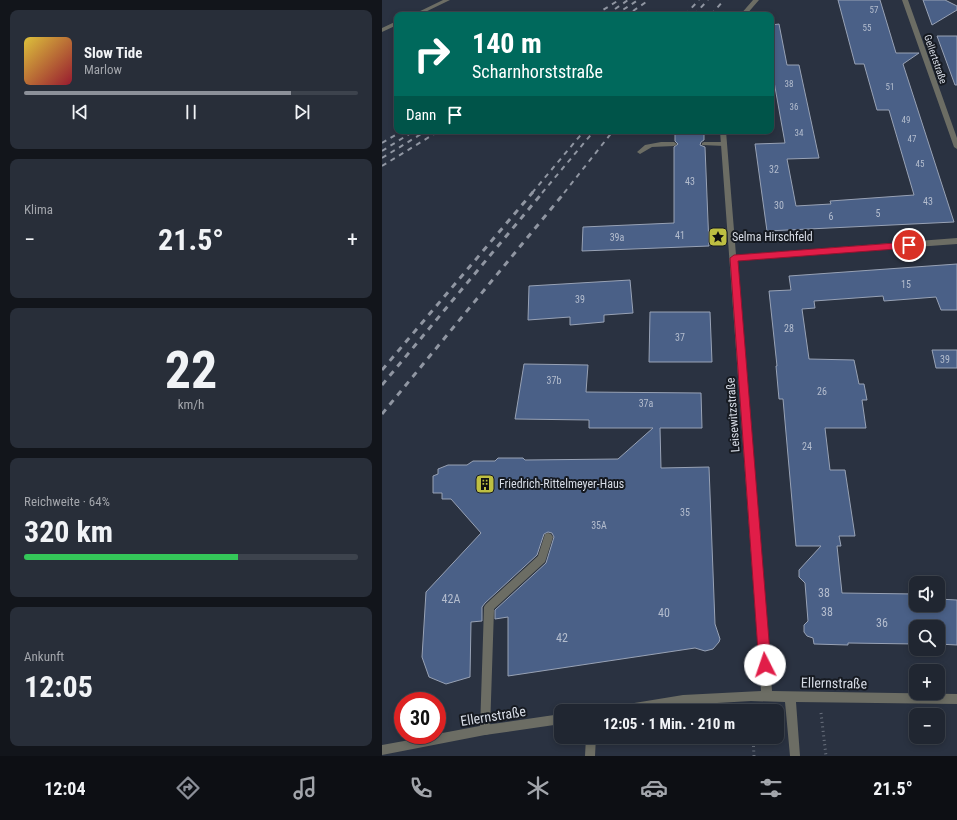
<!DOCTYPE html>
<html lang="de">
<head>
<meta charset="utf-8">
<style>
  :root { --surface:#202631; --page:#282e39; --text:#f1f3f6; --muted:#a2a5ab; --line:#3d434d; --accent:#8c9099 }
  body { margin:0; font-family:"Roboto Condensed",sans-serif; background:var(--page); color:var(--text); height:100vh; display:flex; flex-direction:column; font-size:15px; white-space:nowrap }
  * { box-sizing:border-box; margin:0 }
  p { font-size:13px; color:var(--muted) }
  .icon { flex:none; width:22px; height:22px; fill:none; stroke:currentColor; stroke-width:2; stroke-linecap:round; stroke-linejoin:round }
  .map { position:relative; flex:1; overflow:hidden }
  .sheet { display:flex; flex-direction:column; gap:10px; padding:10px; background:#12151b; width:382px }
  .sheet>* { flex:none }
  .top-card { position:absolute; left:12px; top:12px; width:380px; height:122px; border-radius:8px; box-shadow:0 2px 6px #0003,0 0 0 1px var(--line); background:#00695c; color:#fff; overflow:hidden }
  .controls { position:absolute; left:527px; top:576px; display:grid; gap:8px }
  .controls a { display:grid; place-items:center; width:36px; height:36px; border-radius:8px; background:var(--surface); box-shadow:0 2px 6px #0003,0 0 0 1px var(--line); font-size:20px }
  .speed { position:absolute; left:12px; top:692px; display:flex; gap:8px; font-size:20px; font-weight:700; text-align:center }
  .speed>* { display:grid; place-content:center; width:52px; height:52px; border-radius:50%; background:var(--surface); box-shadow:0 2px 6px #0003,0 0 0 1px var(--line); line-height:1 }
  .speed .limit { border:6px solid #d22; background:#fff; color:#111 }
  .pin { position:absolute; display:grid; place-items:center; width:34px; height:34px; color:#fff; margin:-17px; border:2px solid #fff; border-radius:50%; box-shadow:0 1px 4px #0007 }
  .me { position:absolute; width:44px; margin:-22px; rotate:356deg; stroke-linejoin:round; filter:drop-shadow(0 0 3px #0008) }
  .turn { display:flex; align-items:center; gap:14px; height:84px; padding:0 12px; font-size:18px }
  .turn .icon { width:52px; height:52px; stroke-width:2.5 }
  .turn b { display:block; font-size:28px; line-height:34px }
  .then { display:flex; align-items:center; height:38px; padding:0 12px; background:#0003; gap:8px; font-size:15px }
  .big { font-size:30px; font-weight:700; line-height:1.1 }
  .sheet .card { flex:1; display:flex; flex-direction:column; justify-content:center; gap:6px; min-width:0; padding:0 14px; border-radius:8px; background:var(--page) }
  .sheet .dial { align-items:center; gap:0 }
  .dial b { font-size:52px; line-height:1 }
  .song { display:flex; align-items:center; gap:12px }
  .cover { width:48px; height:48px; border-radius:6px; background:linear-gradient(135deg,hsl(50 70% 55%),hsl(350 70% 35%)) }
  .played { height:4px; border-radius:2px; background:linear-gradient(90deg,var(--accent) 80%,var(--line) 80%) }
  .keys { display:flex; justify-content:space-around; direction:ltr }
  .heat { display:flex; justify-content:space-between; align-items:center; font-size:22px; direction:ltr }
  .charge { height:6px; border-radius:3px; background:linear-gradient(90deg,#34c759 64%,var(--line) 0) }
  .trip { position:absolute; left:172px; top:704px; width:230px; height:40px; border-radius:8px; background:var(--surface); box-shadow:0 2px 6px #0003,0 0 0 1px var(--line); font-weight:700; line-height:40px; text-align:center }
  .tab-bar { display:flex; height:64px; justify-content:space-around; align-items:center; background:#0d0f14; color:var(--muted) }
  .tab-bar .icon { width:28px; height:28px }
  .tab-bar .on { color:var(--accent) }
  .tab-bar b { font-size:18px; color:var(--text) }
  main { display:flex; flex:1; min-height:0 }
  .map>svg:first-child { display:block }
  .building { fill:#4a6087; stroke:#98a2b5 }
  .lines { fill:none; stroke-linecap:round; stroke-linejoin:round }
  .path { stroke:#69707d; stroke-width:3; stroke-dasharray:1 3.5; stroke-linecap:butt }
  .service { fill:#6c6d64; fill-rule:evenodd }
  .minor { fill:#6c6d64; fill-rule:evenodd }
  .rail-far1 { stroke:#9096a2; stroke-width:2; stroke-dasharray:5 5; stroke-linecap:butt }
  .rail { stroke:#9096a2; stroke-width:3; stroke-dasharray:6 6; stroke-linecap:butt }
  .route { fill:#e11d48; stroke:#92132f }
  .labels { text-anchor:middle; stroke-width:4; stroke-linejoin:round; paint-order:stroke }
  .far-number-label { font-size:9px; fill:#b4bdce }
  .far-street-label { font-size:10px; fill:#d7dce6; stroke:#161a21 }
  .number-label { font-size:10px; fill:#b4bdce }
  .poi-label { font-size:12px; fill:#d7dce6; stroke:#161a21; text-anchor:start }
  .street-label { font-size:12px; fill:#d7dce6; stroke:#161a21 }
  .near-number-label { font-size:12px; fill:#b4bdce }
  .near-street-label { font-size:14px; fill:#d7dce6; stroke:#161a21 }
</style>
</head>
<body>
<main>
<section class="sheet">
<div class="card">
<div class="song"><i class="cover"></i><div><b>Slow Tide</b><p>Marlow</p></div></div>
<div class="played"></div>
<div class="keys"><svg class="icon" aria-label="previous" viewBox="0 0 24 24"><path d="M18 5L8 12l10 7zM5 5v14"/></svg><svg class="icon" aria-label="pause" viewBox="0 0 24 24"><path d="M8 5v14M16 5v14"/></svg><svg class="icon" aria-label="next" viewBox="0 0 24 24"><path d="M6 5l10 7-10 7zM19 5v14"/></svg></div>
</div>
<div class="card"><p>Klima</p>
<div class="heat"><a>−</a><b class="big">21.5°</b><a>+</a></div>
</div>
<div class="card dial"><b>22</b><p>km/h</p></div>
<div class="card"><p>Reichweite · 64%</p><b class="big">320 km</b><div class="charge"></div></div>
<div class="card"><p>Ankunft</p><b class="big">12:05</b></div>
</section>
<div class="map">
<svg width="575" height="756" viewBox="0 0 575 756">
  <rect width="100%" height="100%" fill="#2a3241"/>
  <path class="building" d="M456 0H498L514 53H537L521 64 572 222 385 231 373 144 403 143 391 76H389V25L397 24 405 65H417L437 158 405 159 414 206 449 204 448 201 532 195 507 110H495L482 64H473Z
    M541 0H563L575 6V10L550 25Z
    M555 36H575V85H573Z
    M293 131H322V140L319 142 318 145 323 147 327 246 200 251 201 227 292 223V147L296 144 293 141Z
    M575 264V310H559L554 297 502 301 501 296 432 301 433 308 420 309 427 359 472 360 477 384H482L485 400H480L484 428H443L448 470H463L473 536H457L459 546H455L460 593 534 594V605H556V599L575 600V645L556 644V627H534V644L466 643V645L432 644 431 638 425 636 422 632V625L426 621 423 583 417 577V570L439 546H414L401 399H397L394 366H395L387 291 409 290 407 276Z
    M248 280 251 313 222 315V322L188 325V317L146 320 147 286Z
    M268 312H328L330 362H267Z
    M550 350H575V368H554Z
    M142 364 206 365 204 392 319 393 320 428H278L279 468 327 467 333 624 338 639 337 642 331 649 323 651 313 648 126 676V617L113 619V610L164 563 172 537 170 533 166 532 162 534 155 555 103 603 100 607V621L89 622 88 677 64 684 47 677 40 657 44 592 99 533 69 499H60V493H51V476L56 474V469L66 465H85L91 461H113L116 458H141L143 460 236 459 271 428H207V420L133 419Z"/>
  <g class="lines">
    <path class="path" d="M439 713 444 756
      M371 737 372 756"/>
    <path class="service" d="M279 142H292L295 144 292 146 270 147 258 154 255 152 263 145Z
      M322 142H342L345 144 342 146 320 145V143Z
      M166 533 169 534 171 537 163 562 112 609 108 730 107 734 103 735 99 734 98 730 102 607 104 604 156 556 163 534Z"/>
    <path class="minor" d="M61 0H68L37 15H30Z
      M371 0H377L364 15H358Z
      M520 0H526L575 138V149L572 147Z
      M15 21V25L0 32V28Z
      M338 131H344L354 255 575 238V244L355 260 390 691 575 694V704L414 702 418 756H408L403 702 369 701 301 705 266 711H229L230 707 234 706 301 695 379 691Z
      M179 714V724L103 735 0 755V745L55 735V734L103 725Z
      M204 737H214L213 756H203Z"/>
    <path class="rail-far1" d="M233 9 246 0
      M251 11 267 0
      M213 15 237 0
      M233 15 256 0
      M303 15 317 0
      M312 15 326 0
      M329 15 342 0
      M0 143 20 131
      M0 151 32 131
      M0 158 44 131
      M0 166 57 131
      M150 193 202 131
      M160 193 212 131
      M182 193 231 131"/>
    <path class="rail" d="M0 370 151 192
      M0 385 161 192
      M0 414 183 192"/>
  </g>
  <path class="route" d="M527 242 531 245 527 248 356 261 389 665 387 669 383 671 379 669 377 665 348 258 352 255Z"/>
  <defs>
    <g id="sight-square" transform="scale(1)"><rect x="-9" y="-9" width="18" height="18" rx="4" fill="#bebf42" stroke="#161a21"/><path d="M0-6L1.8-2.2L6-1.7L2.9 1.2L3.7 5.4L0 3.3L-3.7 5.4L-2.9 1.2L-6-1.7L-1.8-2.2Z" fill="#111"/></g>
    <g id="building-square" transform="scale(1)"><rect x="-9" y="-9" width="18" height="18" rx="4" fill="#bebf42" stroke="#161a21"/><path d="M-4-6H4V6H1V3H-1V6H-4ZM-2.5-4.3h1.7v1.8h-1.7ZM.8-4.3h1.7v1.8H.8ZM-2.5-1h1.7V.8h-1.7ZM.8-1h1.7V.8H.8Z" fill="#111"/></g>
  </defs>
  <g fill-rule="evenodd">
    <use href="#sight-square" x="336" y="237"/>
    <use href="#building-square" x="103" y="484"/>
  </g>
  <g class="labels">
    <g class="far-number-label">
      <text x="492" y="13">57</text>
      <text x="485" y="31">55</text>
      <text x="407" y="87">38</text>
      <text x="508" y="90">51</text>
      <text x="412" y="110">36</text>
      <text x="524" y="123">49</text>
      <text x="417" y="136">34</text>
      <text x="530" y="142">47</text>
      <text x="538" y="167">45</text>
    </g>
    <g class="far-street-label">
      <text transform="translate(554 59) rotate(71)" y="4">Gellertstraße</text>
    </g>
    <g class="number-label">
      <text x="392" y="173">32</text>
      <text x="308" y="185">43</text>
      <text x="546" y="205">43</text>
      <text x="397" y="209">30</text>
      <text x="496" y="217">5</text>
      <text x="449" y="220">6</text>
      <text x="298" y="239">41</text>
      <text x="235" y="241">39a</text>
      <text x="524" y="288">15</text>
      <text x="198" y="303">39</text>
      <text x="407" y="332">28</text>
      <text x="298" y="341">37</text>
      <text x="563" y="363">39</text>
      <text x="172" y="384">37b</text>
      <text x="440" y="395">26</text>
      <text x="264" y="407">37a</text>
      <text x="425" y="450">24</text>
      <text x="303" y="516">35</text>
      <text x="217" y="529">35A</text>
    </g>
    <g class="poi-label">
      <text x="350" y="241">Selma Hirschfeld</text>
      <text x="117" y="488">Friedrich-Rittelmeyer-Haus</text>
    </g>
    <g class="street-label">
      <text transform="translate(351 415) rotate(-94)" y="4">Leisewitzstraße</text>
    </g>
    <g class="near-number-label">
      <text x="442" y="597">38</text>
      <text x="69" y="603">42A</text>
      <text x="445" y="616">38</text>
      <text x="282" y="617">40</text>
      <text x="500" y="627">36</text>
      <text x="180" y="642">42</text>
    </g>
    <g class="near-street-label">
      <text transform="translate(452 683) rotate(1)" y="5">Ellernstraße</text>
      <text transform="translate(111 716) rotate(-9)" y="5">Ellernstraße</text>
    </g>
  </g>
</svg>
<div class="controls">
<a><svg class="icon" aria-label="sound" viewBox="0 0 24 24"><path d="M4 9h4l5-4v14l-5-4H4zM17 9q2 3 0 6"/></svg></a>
<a><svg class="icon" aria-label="search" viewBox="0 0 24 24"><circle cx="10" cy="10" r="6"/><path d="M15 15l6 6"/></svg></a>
<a>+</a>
<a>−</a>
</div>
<div class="speed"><div class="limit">30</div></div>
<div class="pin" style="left:527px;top:245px;background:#d93025"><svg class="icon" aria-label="arrive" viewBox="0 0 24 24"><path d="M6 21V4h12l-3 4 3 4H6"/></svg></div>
<svg class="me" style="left:383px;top:665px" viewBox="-20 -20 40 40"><circle r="19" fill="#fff"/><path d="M0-13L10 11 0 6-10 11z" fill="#e11d48"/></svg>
<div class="trip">12:05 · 1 Min. · 210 m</div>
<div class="top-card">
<div class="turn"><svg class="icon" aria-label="right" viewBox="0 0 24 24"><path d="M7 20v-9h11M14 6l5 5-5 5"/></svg><div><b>140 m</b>Scharnhorststraße</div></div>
<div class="then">Dann<svg class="icon" aria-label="arrive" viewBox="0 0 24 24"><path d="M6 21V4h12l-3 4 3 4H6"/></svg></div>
</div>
</div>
</main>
<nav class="tab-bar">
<b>12:04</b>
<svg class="icon on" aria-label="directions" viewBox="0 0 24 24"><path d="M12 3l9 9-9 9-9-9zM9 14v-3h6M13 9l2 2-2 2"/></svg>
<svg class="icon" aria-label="music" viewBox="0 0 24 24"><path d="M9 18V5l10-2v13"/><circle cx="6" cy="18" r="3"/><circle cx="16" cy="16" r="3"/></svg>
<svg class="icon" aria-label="phone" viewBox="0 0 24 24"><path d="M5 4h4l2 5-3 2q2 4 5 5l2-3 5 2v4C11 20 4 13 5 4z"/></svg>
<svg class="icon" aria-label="climate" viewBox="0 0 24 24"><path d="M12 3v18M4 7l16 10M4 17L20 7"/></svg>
<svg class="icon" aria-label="car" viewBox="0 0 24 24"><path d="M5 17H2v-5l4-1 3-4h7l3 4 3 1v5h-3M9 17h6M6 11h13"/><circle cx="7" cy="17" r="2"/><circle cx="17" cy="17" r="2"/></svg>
<svg class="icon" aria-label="filters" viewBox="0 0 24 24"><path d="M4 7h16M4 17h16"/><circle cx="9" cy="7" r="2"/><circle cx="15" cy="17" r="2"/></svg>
<b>21.5°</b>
</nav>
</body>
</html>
